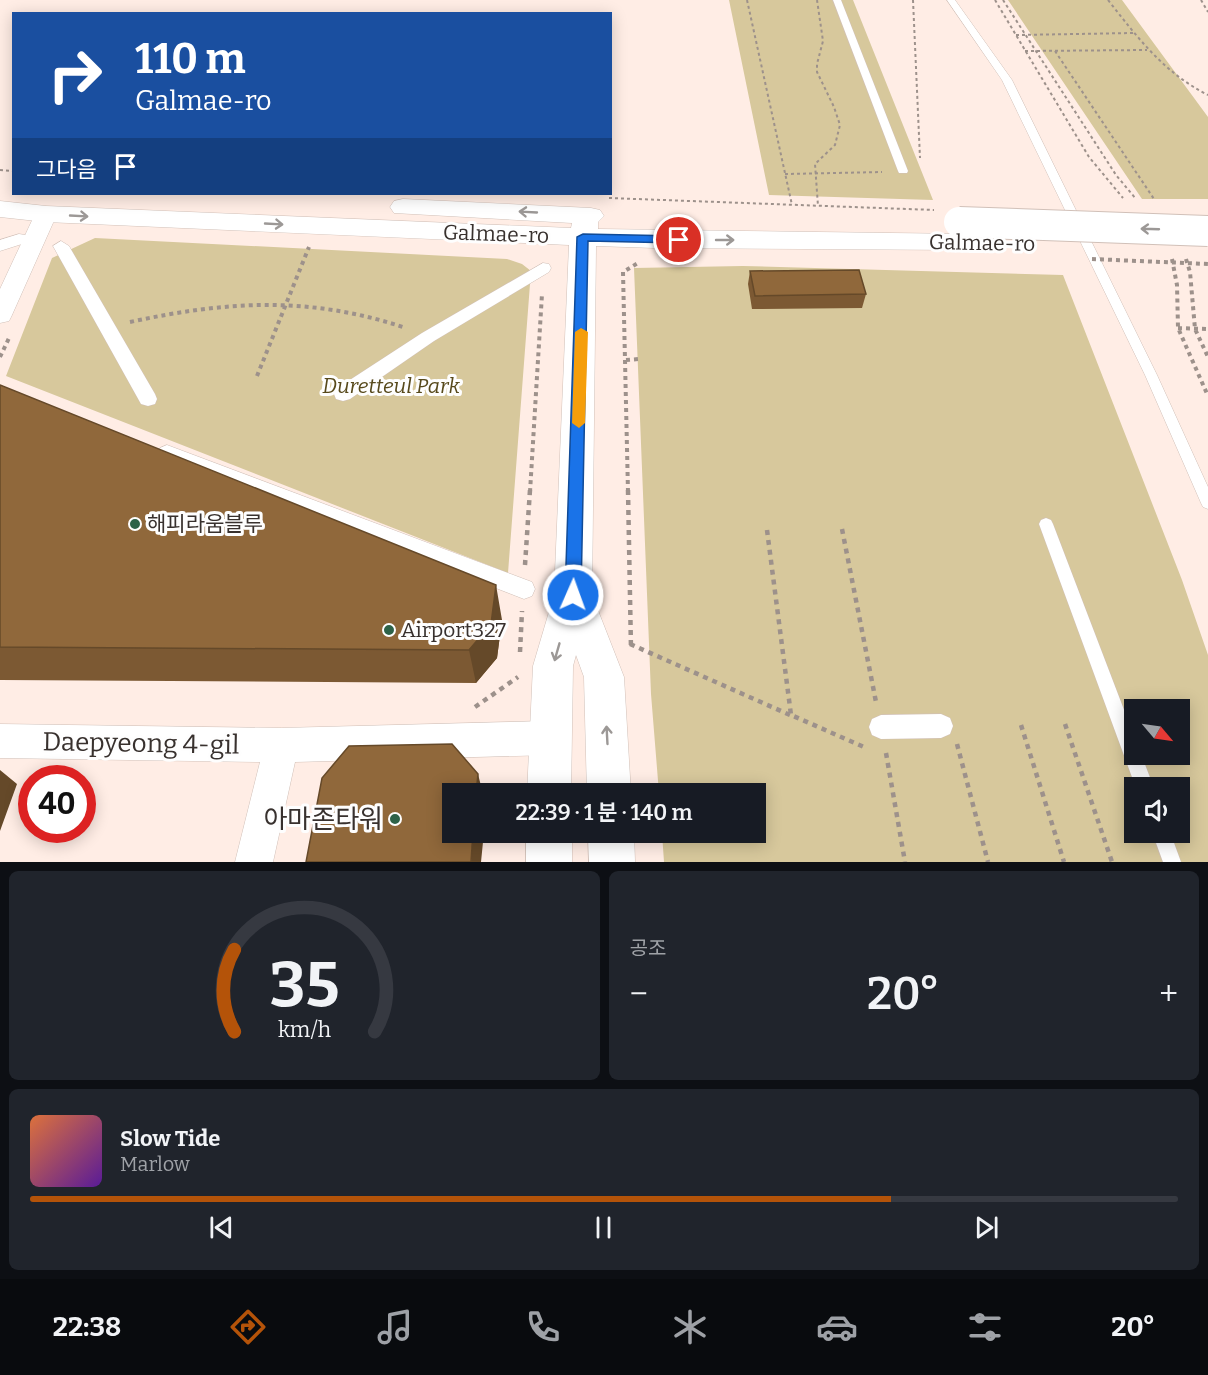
<!DOCTYPE html>
<html lang="ko">
<head>
<meta charset="utf-8">
<style>
  :root { --surface:#171b24; --page:#20242c; --text:#f1f3f6; --muted:#9ea1a6; --line:#363941; --accent:#b45309 }
  body { margin:0; font-family:Bitter,"Noto Sans KR",serif; background:var(--page); color:var(--text); height:100vh; display:flex; flex-direction:column; font-size:22px; white-space:nowrap }
  * { box-sizing:border-box; margin:0 }
  p { font-size:20px; color:var(--muted) }
  .icon { flex:none; width:33px; height:33px; fill:none; stroke:currentColor; stroke-width:2; stroke-linecap:round; stroke-linejoin:round }
  .map { position:relative; height:862px; overflow:hidden }
  .side { display:flex; flex-direction:column; gap:9px; padding:9px; background:#0d0f14; flex:1 }
  .side>* { flex:none }
  .top-card { position:absolute; left:12px; top:12px; width:600px; height:183px; border-radius:0px; box-shadow:0 3px 15px #0003; background:#1a4fa0; color:#fff; overflow:hidden }
  .needle { width:39px; rotate:119deg }
  .buttons { position:absolute; left:1124px; top:699px; display:grid; gap:12px }
  .buttons a { display:grid; place-items:center; width:66px; height:66px; border-radius:0px; background:var(--surface); box-shadow:0 3px 15px #0003; font-size:30px }
  .speed { position:absolute; left:18px; top:765px; display:flex; gap:12px; font-size:30px; font-weight:700; text-align:center }
  .speed>* { display:grid; place-content:center; width:78px; height:78px; border-radius:50%; background:var(--surface); box-shadow:0 3px 15px #0003; line-height:1 }
  .speed .limit { border:9px solid #d22; background:#fff; color:#111 }
  .pin { position:absolute; display:grid; place-items:center; width:51px; height:51px; color:#fff; margin:-26px; border:3px solid #fff; border-radius:50%; box-shadow:0 2px 6px #0007 }
  .me { position:absolute; width:66px; margin:-33px; rotate:2deg; stroke-linejoin:round; filter:drop-shadow(0 0 4px #0008) }
  .turn { display:flex; align-items:center; gap:21px; height:126px; padding:0 24px; font-size:27px }
  .turn .icon { width:78px; height:78px; stroke-width:2.5 }
  .turn b { display:block; font-size:42px; line-height:51px }
  .then { display:flex; align-items:center; height:57px; padding:0 24px; background:#0003; gap:12px; font-size:22px }
  .big { font-size:45px; font-weight:600; line-height:1.1 }
  .side .tile { flex:1; display:flex; flex-direction:column; justify-content:center; gap:9px; min-width:0; padding:0 21px; border-radius:9px; background:var(--page) }
  .side .dial { align-items:center; gap:0 }
  .dial svg { height:156px; overflow:visible; fill:none; stroke:var(--line); stroke-width:7; stroke-linecap:round; text-anchor:middle }
  .dial text { fill:var(--text); stroke:none }
  .song { display:flex; align-items:center; gap:18px }
  .cover { width:72px; height:72px; border-radius:9px; background:linear-gradient(135deg,hsl(20 70% 55%),hsl(270 70% 35%)) }
  .played { height:6px; border-radius:3px; background:linear-gradient(90deg,var(--accent) 75%,var(--line) 75%) }
  .keys { display:flex; justify-content:space-around; direction:ltr }
  .heat { display:flex; justify-content:space-between; align-items:center; font-size:33px; direction:ltr }
  .side .tiles { flex:1; display:grid; gap:9px; grid-template-columns:1fr 1fr }
  .tile:last-child { grid-column:span 2 }
  .trip { position:absolute; left:442px; top:783px; width:324px; height:60px; border-radius:0px; background:var(--surface); box-shadow:0 3px 15px #0003; font-weight:600; line-height:60px; text-align:center }
  .tab-bar { display:flex; height:96px; justify-content:space-around; align-items:center; background:#090b0e; color:var(--muted) }
  .tab-bar .icon { width:42px; height:42px }
  .tab-bar .selected { color:var(--accent) }
  .tab-bar b { font-size:27px; color:var(--text) }
  .map>svg:first-child { display:block }
  .green { fill:#d7c89c; fill-rule:evenodd }
  .lines { fill:none; stroke-linecap:round; stroke-linejoin:round }
  .service-casing { stroke:#d1c0b8; stroke-width:1 }
  .pedestrian-casing { stroke:#d1c0b8; stroke-width:1 }
  .minor-casing { stroke:#d1c0b8; stroke-width:1 }
  .tertiary-casing { stroke:#d1c0b8; stroke-width:1 }
  .path-far2 { stroke:#9d918b; stroke-width:2; stroke-dasharray:3 3; stroke-linecap:butt }
  .path-far1 { stroke:#9d918b; stroke-width:4; stroke-dasharray:4 4; stroke-linecap:butt }
  .path { stroke:#9d918b; stroke-width:4.5; stroke-dasharray:5 5; stroke-linecap:butt }
  .service { fill:#fff; fill-rule:evenodd }
  .pedestrian { fill:#fff; fill-rule:evenodd }
  .minor { fill:#fff; fill-rule:evenodd }
  .tertiary { fill:#fff; fill-rule:evenodd }
  .tertiary-bridge-casing { stroke:#d1c0b8; stroke-width:32; stroke-linecap:butt }
  .path-bridge { stroke:#9d918b; stroke-width:4; stroke-dasharray:4 4; stroke-linecap:butt }
  .tertiary-bridge { stroke:#fff; stroke-width:30 }
  .wall { fill:#7c5933 }
  .shaded-wall { fill:#654929 }
  .building { fill:#90683b; stroke:#654929; stroke-width:1.5 }
  .oneway { stroke:#9c9896 }
  .route { fill:#1a73e8; stroke:#114b97; stroke-width:1.5 }
  .slow { fill:#f59e0b }
  .poi-dot { fill:#2d6248; stroke:#fefefe; stroke-width:2 }
  .labels { text-anchor:middle; stroke-width:6; stroke-linejoin:round; paint-order:stroke }
  .street-label { font-size:21px; fill:#38312e; stroke:#fefefe }
  .park-label { font-size:21px; font-style:italic; fill:#57491b; stroke:#fefefe }
  .poi-label { font-size:21px; fill:#38312e; stroke:#fefefe; text-anchor:start }
  .near-street-label { font-size:26px; fill:#38312e; stroke:#fefefe }
  .near-poi-label { font-size:26px; fill:#38312e; stroke:#fefefe; text-anchor:end }
</style>
</head>
<body>
<div class="map">
<svg width="1208" height="862" viewBox="0 0 1208 862">
  <rect width="100%" height="100%" fill="#ffede5"/>
  <path class="green" d="M729 0H853L933 200 769 195Z
    M1008 0H1122L1208 117V199H1142Z
    M95 238 507 259 522 264 531 271 508 573 6 376 52 258Z
    M743 266 1063 275 1182 580 1208 655V862H664L662 833 756 832V794L659 793 651 694 634 268ZM1134 710H1179V754H1134ZM1134 788H1179V832H1134Z"/>
  <g class="lines">
    <g class="service-casing">
      <path id="service" d="M833 0H841L908 171 907 173H899L898 171Z
        M947 0H955L1012 80 1157 375 1208 487V509L1203 507 1201 503 1145 375 1002 80Z
        M1046 518 1051 520 1053 524 1134 736V754H1141L1154 788H1136L1039 524 1041 520Z
        M1152 832H1170L1181 862H1163Z"/>
    </g>
    <g class="pedestrian-casing">
      <path id="pedestrian" d="M19 234 25 235 27 239 25 243 0 251V240Z
        M61 241 69 246 155 394 157 399 155 404 148 406 141 404 53 246Z
        M543 263 549 264 551 268 549 272 434 341 350 399 343 401 336 399 334 394 336 389 422 333Z
        M167 445 532 582 535 589 532 596 524 599 160 458 157 453 160 448Z
        M941 714 950 718 953 726 950 734 941 738 881 739 872 735 869 727 872 719 881 715Z"/>
    </g>
    <g class="minor-casing">
      <path id="minor" d="M46 208 54 209 57 214 12 315 9 321 0 323V289L35 214 38 209Z
        M549 721 561 726 566 738 561 750 549 755 295 762 273 862H235L260 762 0 758V724L281 728Z"/>
    </g>
    <g class="tertiary-casing">
      <path id="tertiary" d="M403 199 591 208 600 210 604 216 598 222V229L965 234 975 236 979 242 975 248 965 250 655 248 596 246 592 595 624 677 631 794H587L584 677 576 655 573 666 571 794H527L533 666 554 595 569 245 46 222 0 217V201L46 206 571 228 572 223 394 213 390 207 394 201Z
        M526 832H572V862H526Z
        M588 832H634L635 862H589Z"/>
    </g>
    <path class="path-far2" d="M747 0 792 205
      M817 0 823 41 817 64V72L834 107 840 125 835 145 815 164 818 206
      M913 0 920 158
      M995 0 1089 157 1123 198
      M1003 0 1116 175 1136 199
      M1108 0C1138 38 1164 73 1208 95
      M1201 0 1208 12
      M1016 35 1134 33
      M1025 51 1147 50
      M1055 51 1154 199
      M0 170 14 171
      M785 174 882 172
      M609 198 934 210"/>
    <path class="path-far1" d="M1172 259 1177 285 1178 328 1208 396
      M1186 259 1190 272 1195 329 1208 357
      M130 322C227 301 308 296 403 327
      M1178 328 1208 329
      M0 357 10 336
      M626 360 639 359
      M257 376 309 247
      M530 492 542 294
      M628 492 623 272 638 263"/>
    <path class="path" d="M628 490 631 649
      M842 529 876 702
      M767 530 791 715 864 747
      M525 565 530 490
      M630 644 790 715
      M520 652 522 611
      M475 707 518 677
      M1065 724 1112 862
      M1021 725 1064 862
      M957 744 988 862
      M886 753 905 862"/>
    <use href="#service" class="service"/>
    <use href="#pedestrian" class="pedestrian"/>
    <use href="#minor" class="minor"/>
    <use href="#tertiary" class="tertiary"/>
    <g class="tertiary-bridge-casing">
      <path id="tertiary-bridge" d="M959 222 1208 231"/>
    </g>
    <path class="path-bridge" d="M1092 259 1208 264"/>
    <use href="#tertiary-bridge" class="tertiary-bridge"/>
  </g>
  <path class="wall" d="M750 271 866 294 862 308 752 309 748 284Z
    M0 385 502 620 497 658 476 683 0 680Z"/>
  <path class="shaded-wall" d="M496 585 502 620 497 658 476 683 469 650Z
    M0 770 17 784 0 831Z
    M478 774 483 794H476Z
    M473 832H484L481 862H471Z"/>
  <path class="building" d="M859 270 866 294 755 296 750 271Z
    M0 385 496 585 491 624 469 650 0 647Z
    M452 744 478 774 476 794H453V832H473L471 862H306L322 778 349 746Z"/>
  <defs><path id="oneway-shaft" d="M-6 0H5M1.5-3L5.5 0L1.5 3" fill="none" stroke-width="1.6" stroke-linecap="round" stroke-linejoin="round" transform="scale(1.5)"/></defs>
  <g class="oneway">
    <use href="#oneway-shaft" transform="translate(528 212) rotate(-177)"/>
    <use href="#oneway-shaft" transform="translate(79 216) rotate(3)"/>
    <use href="#oneway-shaft" transform="translate(274 224) rotate(3)"/>
    <use href="#oneway-shaft" transform="translate(1150 229) rotate(-178)"/>
    <use href="#oneway-shaft" transform="translate(725 240)"/>
    <use href="#oneway-shaft" transform="translate(557 652) rotate(106)"/>
    <use href="#oneway-shaft" transform="translate(607 735) rotate(-93)"/>
  </g>
  <path class="route" d="M583 234 679 236 685 240 679 243 588 241 581 595 579 600 573 602 568 600 565 595 577 237Z"/>
  <path class="slow" d="M581 328 588 332 585 423 579 428 572 423 575 332Z"/>
  <g class="poi-dot">
    <circle cx="135" cy="524" r="6"/>
    <circle cx="389" cy="630" r="6"/>
    <circle cx="395" cy="819" r="6"/>
  </g>
  <g class="labels">
    <g class="street-label">
      <text transform="translate(496 234) rotate(2)" y="7">Galmae-ro</text>
      <text transform="translate(982 243) rotate(1)" y="7">Galmae-ro</text>
    </g>
    <g class="park-label">
      <text x="391" y="393">Duretteul Park</text>
    </g>
    <g class="poi-label">
      <text x="147" y="531">해피라움블루</text>
      <text x="401" y="637">Airport327</text>
    </g>
    <g class="near-street-label">
      <text transform="translate(141 743) rotate(1)" y="9">Daepyeong 4-gil</text>
    </g>
    <g class="near-poi-label">
      <text x="383" y="828">아마존타워</text>
    </g>
  </g>
</svg>
<div class="buttons">
<a><svg class="needle" viewBox="-14 -14 28 28"><path d="M0-13l5 13h-10z" fill="#e53935"/><path d="M0 13l5-13h-10z" fill="#9ea1a6"/></svg></a>
<a><svg class="icon" aria-label="sound" viewBox="0 0 24 24"><path d="M4 9h4l5-4v14l-5-4H4zM17 9q2 3 0 6"/></svg></a>
</div>
<div class="speed"><div class="limit">40</div></div>
<div class="pin" style="left:679px;top:240px;background:#d93025"><svg class="icon" aria-label="arrive" viewBox="0 0 24 24"><path d="M6 21V4h12l-3 4 3 4H6"/></svg></div>
<svg class="me" style="left:573px;top:595px" viewBox="-20 -20 40 40"><circle r="17" fill="#1a73e8" stroke="#fff" stroke-width="3"/><path d="M0-11L8 9 0 5-8 9z" fill="#fff"/></svg>
<div class="trip">22:39 · 1 분 · 140 m</div>
<div class="top-card">
<div class="turn"><svg class="icon" aria-label="right" viewBox="0 0 24 24"><path d="M7 20v-9h11M14 6l5 5-5 5"/></svg><div><b>110 m</b>Galmae-ro</div></div>
<div class="then">그다음<svg class="icon" aria-label="arrive" viewBox="0 0 24 24"><path d="M6 21V4h12l-3 4 3 4H6"/></svg></div>
</div>
</div>
<section class="side">
<div class="tiles">
<div class="tile dial"><svg viewBox="0 0 100 80">
<path d="M14 69A42 42 0 1 1 86 69"/>
<path d="M14 69A42 42 0 0 1 14 27" stroke="#b45309"/>
<text x="50" y="56" font-size="32" font-weight="700">35</text>
<text x="50" y="72" font-size="11">km/h</text>
</svg></div>
<div class="tile"><p>공조</p>
<div class="heat"><a>−</a><b class="big">20°</b><a>+</a></div>
</div>
<div class="tile">
<div class="song"><i class="cover"></i><div><b>Slow Tide</b><p>Marlow</p></div></div>
<div class="played"></div>
<div class="keys"><svg class="icon" aria-label="previous" viewBox="0 0 24 24"><path d="M18 5L8 12l10 7zM5 5v14"/></svg><svg class="icon" aria-label="pause" viewBox="0 0 24 24"><path d="M8 5v14M16 5v14"/></svg><svg class="icon" aria-label="next" viewBox="0 0 24 24"><path d="M6 5l10 7-10 7zM19 5v14"/></svg></div>
</div>
</div>
</section>
<nav class="tab-bar">
<b>22:38</b>
<svg class="icon selected" aria-label="directions" viewBox="0 0 24 24"><path d="M12 3l9 9-9 9-9-9zM9 14v-3h6M13 9l2 2-2 2"/></svg>
<svg class="icon" aria-label="music" viewBox="0 0 24 24"><path d="M9 18V5l10-2v13"/><circle cx="6" cy="18" r="3"/><circle cx="16" cy="16" r="3"/></svg>
<svg class="icon" aria-label="phone" viewBox="0 0 24 24"><path d="M5 4h4l2 5-3 2q2 4 5 5l2-3 5 2v4C11 20 4 13 5 4z"/></svg>
<svg class="icon" aria-label="climate" viewBox="0 0 24 24"><path d="M12 3v18M4 7l16 10M4 17L20 7"/></svg>
<svg class="icon" aria-label="car" viewBox="0 0 24 24"><path d="M5 17H2v-5l4-1 3-4h7l3 4 3 1v5h-3M9 17h6M6 11h13"/><circle cx="7" cy="17" r="2"/><circle cx="17" cy="17" r="2"/></svg>
<svg class="icon" aria-label="filters" viewBox="0 0 24 24"><path d="M4 7h16M4 17h16"/><circle cx="9" cy="7" r="2"/><circle cx="15" cy="17" r="2"/></svg>
<b>20°</b>
</nav>
</body>
</html>
